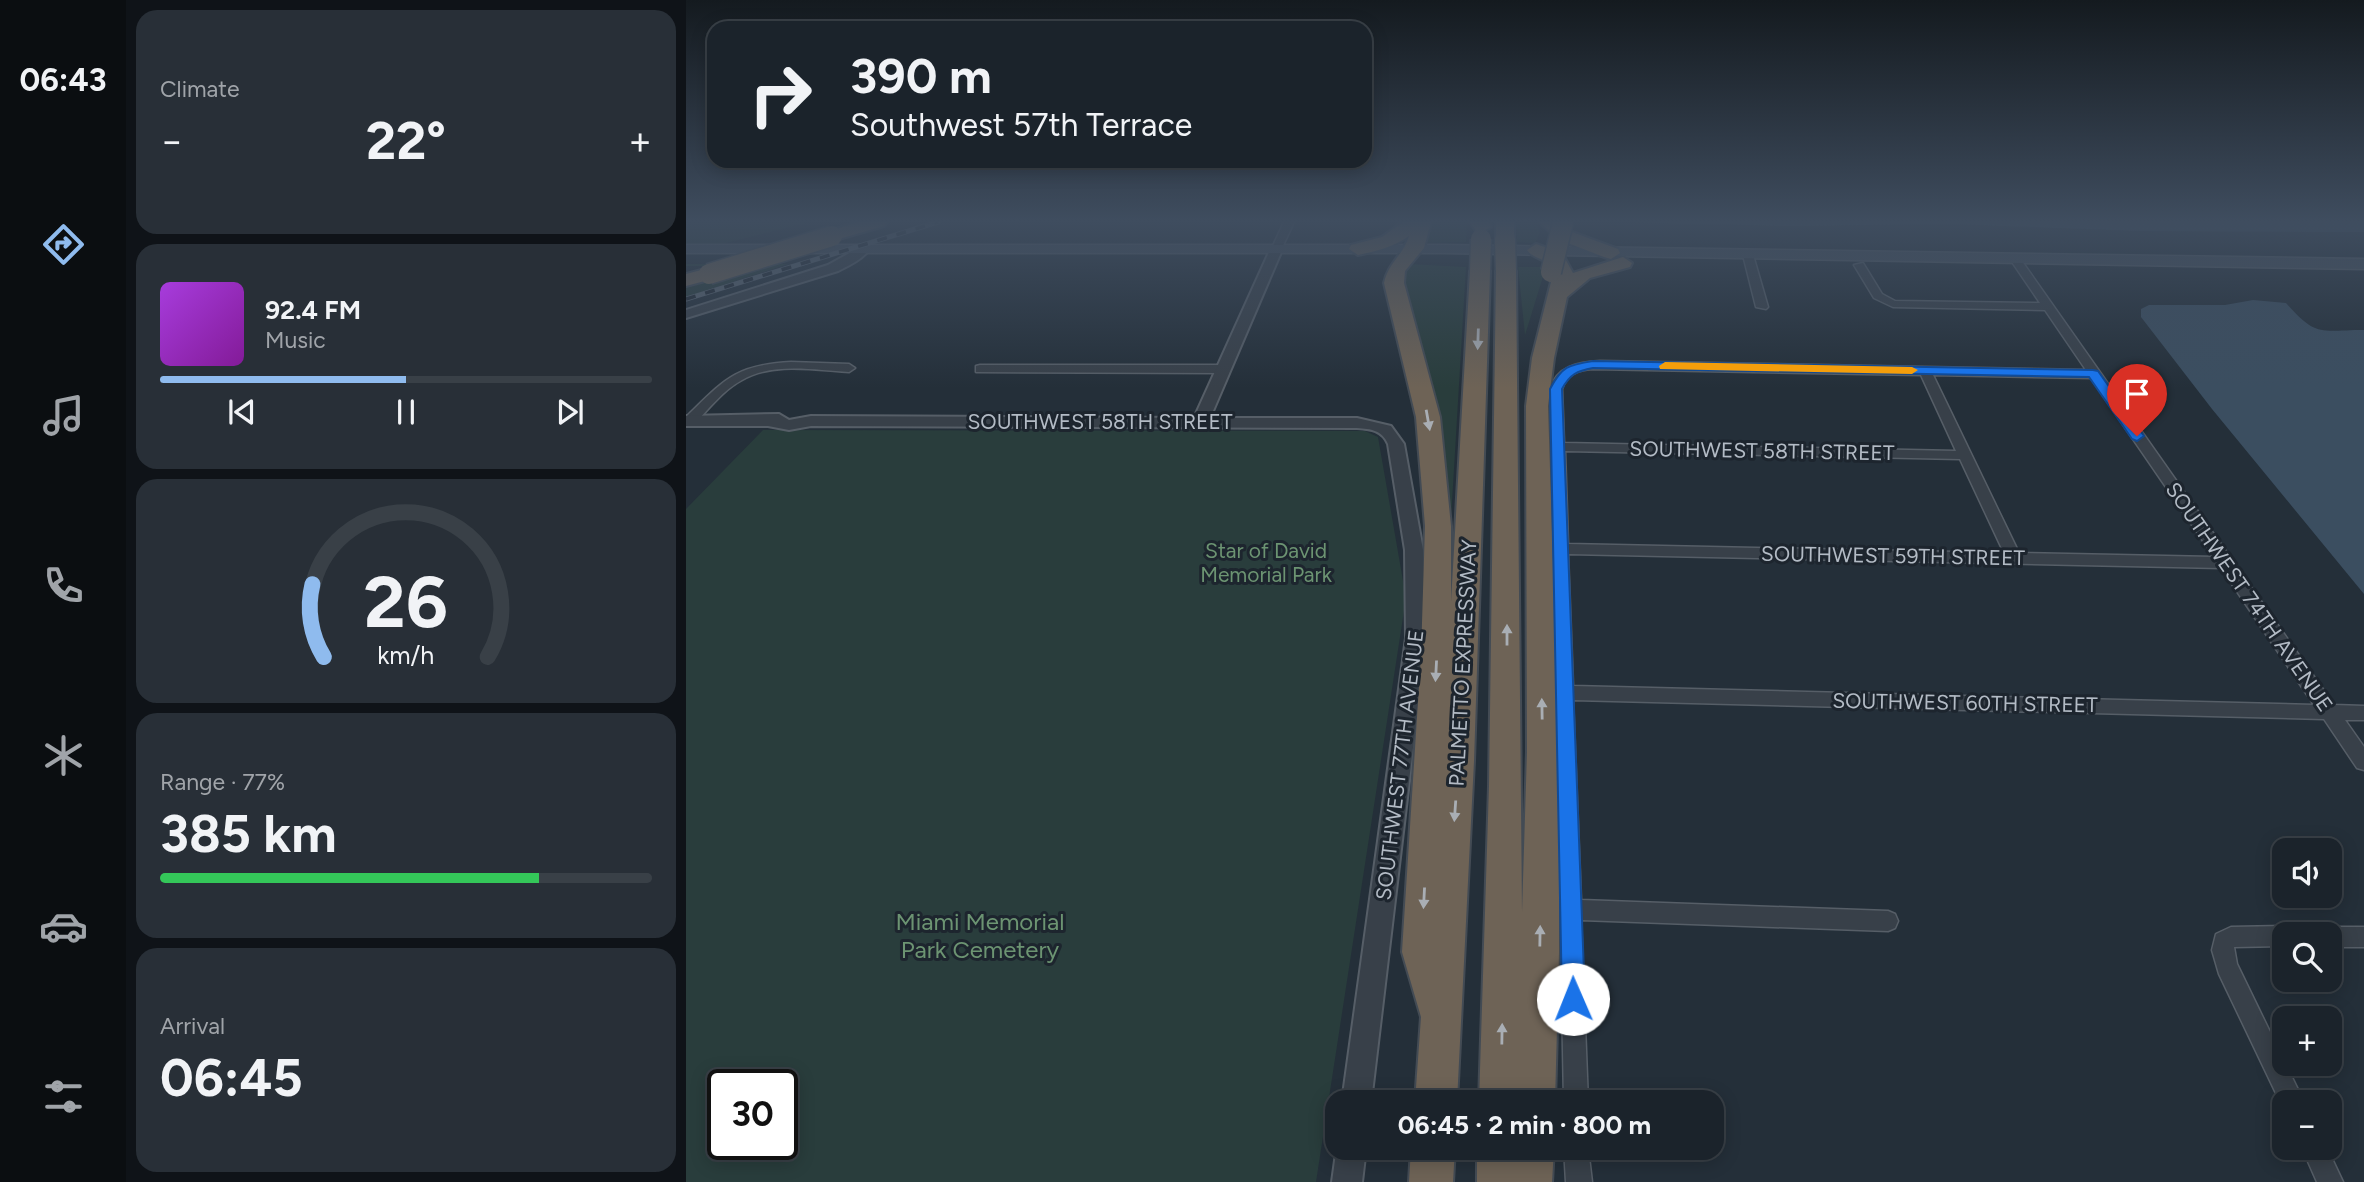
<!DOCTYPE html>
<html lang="en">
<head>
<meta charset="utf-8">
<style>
  :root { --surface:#1b232b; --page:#282f37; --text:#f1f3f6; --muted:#a0a4a9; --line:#394047; --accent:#8fbbee }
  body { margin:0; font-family:Figtree,sans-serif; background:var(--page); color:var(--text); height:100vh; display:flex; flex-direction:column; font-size:26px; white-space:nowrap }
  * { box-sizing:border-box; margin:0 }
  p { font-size:23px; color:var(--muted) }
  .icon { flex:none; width:38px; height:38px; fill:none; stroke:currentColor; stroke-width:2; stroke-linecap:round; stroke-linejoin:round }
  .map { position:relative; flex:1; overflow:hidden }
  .details { display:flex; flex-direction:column; gap:10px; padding:10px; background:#0f1318; width:560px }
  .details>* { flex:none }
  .banner { position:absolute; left:21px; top:21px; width:665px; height:147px; border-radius:21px; box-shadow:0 4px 18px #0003,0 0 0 2px var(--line); background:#1b232b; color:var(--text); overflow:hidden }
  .controls { position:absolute; left:1586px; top:838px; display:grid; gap:14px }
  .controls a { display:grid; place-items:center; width:70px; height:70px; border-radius:14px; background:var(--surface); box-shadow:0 4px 18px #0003,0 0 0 2px var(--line); font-size:35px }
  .speed { position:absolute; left:21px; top:1069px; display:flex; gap:14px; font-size:35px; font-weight:700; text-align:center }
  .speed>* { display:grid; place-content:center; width:91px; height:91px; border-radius:50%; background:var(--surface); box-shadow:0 4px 18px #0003,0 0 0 2px var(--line); line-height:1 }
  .speed .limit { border:4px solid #111; border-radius:10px; background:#fff; color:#111 }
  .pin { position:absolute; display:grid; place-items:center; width:60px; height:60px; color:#fff; margin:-72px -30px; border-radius:50% 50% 50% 0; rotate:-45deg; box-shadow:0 0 7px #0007 }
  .pin .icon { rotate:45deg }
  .me { position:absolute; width:77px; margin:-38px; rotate:359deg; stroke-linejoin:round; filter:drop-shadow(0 0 5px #0008) }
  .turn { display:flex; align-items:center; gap:24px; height:147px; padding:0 28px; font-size:32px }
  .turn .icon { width:91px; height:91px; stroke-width:2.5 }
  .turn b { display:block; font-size:49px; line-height:60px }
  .big { font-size:52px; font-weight:700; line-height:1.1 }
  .details .tile { flex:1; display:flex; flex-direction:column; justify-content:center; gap:10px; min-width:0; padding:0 24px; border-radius:21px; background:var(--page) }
  .details .dial { align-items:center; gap:0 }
  .dial svg { height:182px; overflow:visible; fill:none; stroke:var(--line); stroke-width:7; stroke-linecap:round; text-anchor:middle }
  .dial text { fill:var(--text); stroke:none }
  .song { display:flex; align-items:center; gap:21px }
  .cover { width:84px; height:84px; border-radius:10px; background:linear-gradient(135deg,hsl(280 70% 55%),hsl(290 70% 35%)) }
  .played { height:7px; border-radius:4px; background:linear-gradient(90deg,var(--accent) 50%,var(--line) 50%) }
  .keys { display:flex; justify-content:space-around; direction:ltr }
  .heat { display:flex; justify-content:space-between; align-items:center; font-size:38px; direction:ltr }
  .charge { height:10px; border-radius:5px; background:linear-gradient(90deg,#34c759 77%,var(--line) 0) }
  .trip { position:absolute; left:639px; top:1090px; width:399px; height:70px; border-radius:21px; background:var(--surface); box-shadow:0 4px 18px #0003,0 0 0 2px var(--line); font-weight:700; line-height:70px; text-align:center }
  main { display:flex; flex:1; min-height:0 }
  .menu { display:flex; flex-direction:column; width:126px; justify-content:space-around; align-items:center; background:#0b0e11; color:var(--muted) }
  .menu .icon { width:49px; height:49px }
  .menu .selected { color:var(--accent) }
  .menu b { font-size:32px; color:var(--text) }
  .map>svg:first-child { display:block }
  .green { fill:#293d3c; fill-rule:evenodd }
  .water { fill:#3b4e60 }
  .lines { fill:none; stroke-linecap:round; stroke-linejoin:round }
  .minor-casing { stroke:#565e67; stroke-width:3 }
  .tertiary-casing { stroke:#565e67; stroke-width:4 }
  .secondary-casing { stroke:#565e67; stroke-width:3 }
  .motorway-casing { stroke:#434b54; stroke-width:4 }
  .minor { fill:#384049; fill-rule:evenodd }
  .tertiary { fill:#384049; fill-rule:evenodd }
  .secondary { fill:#46505c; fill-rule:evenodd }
  .motorway { fill:#6e6356; fill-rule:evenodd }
  .rail-casing { stroke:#5a6570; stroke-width:5 }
  .rail { stroke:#1d252e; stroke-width:3.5; stroke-dasharray:10; stroke-linecap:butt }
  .motorway-bridge-casing { stroke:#434b54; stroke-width:23; stroke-linecap:butt }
  .motorway-bridge { stroke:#6e6356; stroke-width:20 }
  .oneway { fill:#a9aeb4 }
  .route { fill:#1a73e8; stroke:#114b97; stroke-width:2 }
  .slow { fill:#f59e0b }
  .labels { text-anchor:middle; stroke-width:6; stroke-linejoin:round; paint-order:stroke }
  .street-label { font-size:21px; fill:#b3bbc5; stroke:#1d252e }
  .park-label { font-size:21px; fill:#6c9472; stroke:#1d252e }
  .near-park-label { font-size:24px; fill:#6c9472; stroke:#1d252e }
</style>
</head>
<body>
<main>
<nav class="menu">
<b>06:43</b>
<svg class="icon selected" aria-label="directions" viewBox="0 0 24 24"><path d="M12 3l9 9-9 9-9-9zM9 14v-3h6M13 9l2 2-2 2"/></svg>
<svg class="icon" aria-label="music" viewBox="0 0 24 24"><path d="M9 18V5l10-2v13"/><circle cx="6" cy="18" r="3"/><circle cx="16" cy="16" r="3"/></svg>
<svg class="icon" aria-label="phone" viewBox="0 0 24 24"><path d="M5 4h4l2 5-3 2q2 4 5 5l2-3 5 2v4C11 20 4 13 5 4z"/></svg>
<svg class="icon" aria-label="climate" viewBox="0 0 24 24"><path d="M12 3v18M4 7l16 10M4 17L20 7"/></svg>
<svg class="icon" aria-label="car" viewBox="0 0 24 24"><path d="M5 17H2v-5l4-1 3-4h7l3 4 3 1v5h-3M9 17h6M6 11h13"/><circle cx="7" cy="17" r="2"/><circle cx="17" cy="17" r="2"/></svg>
<svg class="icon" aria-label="filters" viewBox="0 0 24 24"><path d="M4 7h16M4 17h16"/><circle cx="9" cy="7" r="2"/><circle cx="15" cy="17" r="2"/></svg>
</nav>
<section class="details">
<div class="tile"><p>Climate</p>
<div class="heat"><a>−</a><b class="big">22°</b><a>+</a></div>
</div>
<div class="tile">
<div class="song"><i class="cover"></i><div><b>92.4 FM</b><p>Music</p></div></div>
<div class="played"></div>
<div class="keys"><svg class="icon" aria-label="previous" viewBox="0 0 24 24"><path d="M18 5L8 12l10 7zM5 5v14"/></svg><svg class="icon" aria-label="pause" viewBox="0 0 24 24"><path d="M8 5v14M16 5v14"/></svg><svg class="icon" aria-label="next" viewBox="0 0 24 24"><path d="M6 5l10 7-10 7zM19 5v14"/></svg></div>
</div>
<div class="tile dial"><svg viewBox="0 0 100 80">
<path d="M14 69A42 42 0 1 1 86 69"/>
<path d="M14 69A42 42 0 0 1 9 37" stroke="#8fbbee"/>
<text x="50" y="56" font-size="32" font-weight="700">26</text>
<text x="50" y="72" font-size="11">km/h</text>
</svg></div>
<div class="tile"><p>Range · 77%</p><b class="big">385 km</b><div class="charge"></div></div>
<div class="tile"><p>Arrival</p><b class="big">06:45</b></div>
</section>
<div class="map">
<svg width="1678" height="1182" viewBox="0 0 1678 1182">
  <rect width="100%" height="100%" fill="#242f39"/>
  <path class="green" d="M0 222H123L36 244H0Z
    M742 222H781L780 242 736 243Z
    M830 222H850L854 233 849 243 831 242Z
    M0 264H102L0 297V288L48 273 53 275 59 273 54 266H0Z
    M723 264 780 267 763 553 717 285V269Z
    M832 267H860L839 335Z
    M77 430 679 431 692 437 720 598 630 1182H0V509ZM37 1085H96V1144H37Z"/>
  <path class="water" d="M935 222H1678V232L1455 231 1264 224 1100 226Z
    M1567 300 1600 303C1631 338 1634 330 1678 330V594L1526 409 1455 317V309L1463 305H1539Z"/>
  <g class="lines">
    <g class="minor-casing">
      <path id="minor" d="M598 222H608L594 252H586L585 250Z
        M1062 252 1067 255 1082 307 1080 309 1070 307 1057 255Z
        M1325 257H1333L1648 705 1678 706V720H1659L1678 747V770L1671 768 1638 719 887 700 895 900 1202 911 1209 914 1212 921 1209 928 1202 931 895 920 902 1102H878L864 389C871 366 892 362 914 361L1400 370 1359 310 1207 307 1188 298 1168 265 1177 263 1196 294 1209 301 1354 303 1324 259ZM907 369 1235 375 1270 451 878 443 876 389C881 374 892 370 907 369ZM1247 375 1405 378 1528 557 1333 553ZM879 451 1274 459 1318 553 882 544ZM882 554 1535 568 1628 705 887 686Z
        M105 362 163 364 169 368 163 372C129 370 86 362 56 380 37 390 23 409 8 424H0V417C38 380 49 365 105 362Z
        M294 365H537L543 369 537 373 290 372V366Z
        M1598 926 1605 929 1608 934H1598V946L1548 947 1551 964 1618 1102H1598V1110L1533 974 1526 950 1530 934 1545 927Z
        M1643 927H1678V947H1643V934H1633L1636 930Z
        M878 1148H902L906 1182H880Z
        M1616 1148H1641L1657 1182H1631Z"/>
    </g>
    <g class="tertiary-casing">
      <path id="tertiary" d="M178 245 184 249C175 260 164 265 152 271L0 318V310L142 265Z
        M590 246 596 250 524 418H671L705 426 718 444 737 550 740 638 685 1102H656L720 638 719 550 702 444C696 430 685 429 671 428L125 426 103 430 82 426H0V416L93 414 103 420 125 416 508 418 584 250Z
        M651 1146V1148H680L676 1182H646Z"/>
    </g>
    <g class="secondary-casing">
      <path id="secondary" d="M0 245H759L1678 259V269L759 253H0Z"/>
    </g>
    <g class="motorway-casing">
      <path id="motorway" d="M173 222H201L198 226 146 241 137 236 140 232Z
        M717 222H745L738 248 719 271 718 283 754 417 765 526V602L784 271 794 265 804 271 788 761 771 1102H729L735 1017 716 952 735 655 739 526 730 417 698 283C702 263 718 254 723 236 708 247 690 251 672 255L663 249 665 245 696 237Z
        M784 222H802L805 227 796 232 790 231Z
        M810 222H828V239L825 243H813L810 239Z
        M853 222H873L886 232 932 249 934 253 925 259 918 257 874 240Z
        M850 244 876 253 887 273 937 257 946 263 944 267 904 278 881 297 868 358 862 406 873 752V953L869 1102H793L803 786 810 271 820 265 830 271 836 912 841 752 840 406 846 358 868 270C860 257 848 260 841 250Z
        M23 268 33 274 30 278 0 286V274Z
        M725 1148H769L767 1182H723Z
        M791 1148H868L866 1182H791Z"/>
    </g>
    <use href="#minor" class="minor"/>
    <use href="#tertiary" class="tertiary"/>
    <use href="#secondary" class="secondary"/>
    <use href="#motorway" class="motorway"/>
    <g class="rail-casing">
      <path id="rail" d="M0 299 252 222"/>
    </g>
    <use href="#rail" class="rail"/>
    <g class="motorway-bridge-casing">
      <path id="motorway-bridge" d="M819 239 820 271
        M794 271 795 239
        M865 272 877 222
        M23 274 146 236"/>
    </g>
    <use href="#motorway-bridge" class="motorway-bridge"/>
  </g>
  <defs><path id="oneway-solid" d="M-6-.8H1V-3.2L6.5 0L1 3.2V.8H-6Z" transform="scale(1.75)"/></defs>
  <g class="oneway">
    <use href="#oneway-solid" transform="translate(792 339) rotate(92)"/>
    <use href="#oneway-solid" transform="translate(742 420) rotate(80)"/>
    <use href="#oneway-solid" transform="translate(821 635) rotate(-90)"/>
    <use href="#oneway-solid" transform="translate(750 671) rotate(93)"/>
    <use href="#oneway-solid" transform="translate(856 709) rotate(-91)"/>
    <use href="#oneway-solid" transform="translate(769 811) rotate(94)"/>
    <use href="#oneway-solid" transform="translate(738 898) rotate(93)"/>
    <use href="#oneway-solid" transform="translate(854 936) rotate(-89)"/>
    <use href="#oneway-solid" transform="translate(816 1034) rotate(-89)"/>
  </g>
  <linearGradient id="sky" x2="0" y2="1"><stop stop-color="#141a1f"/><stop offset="0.57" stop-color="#3f4d5f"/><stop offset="1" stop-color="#3f4d5f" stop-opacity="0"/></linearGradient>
  <rect width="1678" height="388" fill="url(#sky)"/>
  <path class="route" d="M907 361 1407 370 1412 371 1458 436 1451 441 1446 439 1403 377 907 368C891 371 884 374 876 389L899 999 895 1007 887 1011 879 1007 876 999 864 389C876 366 882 365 907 361Z"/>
  <path class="slow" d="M979 362 1226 367 1232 370 1226 374 974 369 973 366Z"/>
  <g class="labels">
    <g class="street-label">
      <text x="414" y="429">SOUTHWEST 58TH STREET</text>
      <text transform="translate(1076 451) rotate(1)" y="7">SOUTHWEST 58TH STREET</text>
      <text transform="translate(1207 556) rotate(1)" y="7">SOUTHWEST 59TH STREET</text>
      <text transform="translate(1563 597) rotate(55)" y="7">SOUTHWEST 74TH AVENUE</text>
      <text transform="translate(777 663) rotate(-87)" y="7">PALMETTO EXPRESSWAY</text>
      <text transform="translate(1279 703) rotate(1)" y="7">SOUTHWEST 60TH STREET</text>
      <text transform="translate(714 765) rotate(-83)" y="7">SOUTHWEST 77TH AVENUE</text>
    </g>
    <g class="park-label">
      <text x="580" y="558">Star of David<tspan x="580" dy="24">Memorial Park</tspan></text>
    </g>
    <g class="near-park-label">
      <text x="294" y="930">Miami Memorial<tspan x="294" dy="28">Park Cemetery</tspan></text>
    </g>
  </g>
</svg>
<div class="controls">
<a><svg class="icon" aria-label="sound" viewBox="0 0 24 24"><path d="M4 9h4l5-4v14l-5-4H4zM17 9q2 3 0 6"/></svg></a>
<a><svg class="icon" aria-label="search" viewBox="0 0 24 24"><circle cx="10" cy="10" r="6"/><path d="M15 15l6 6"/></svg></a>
<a>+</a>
<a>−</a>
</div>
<div class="speed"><div class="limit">30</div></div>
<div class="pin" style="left:1451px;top:436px;background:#d93025"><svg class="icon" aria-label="arrive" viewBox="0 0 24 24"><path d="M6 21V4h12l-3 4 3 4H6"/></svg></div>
<svg class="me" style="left:887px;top:999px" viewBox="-20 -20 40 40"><circle r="19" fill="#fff"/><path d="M0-13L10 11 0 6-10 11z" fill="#1a73e8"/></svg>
<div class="trip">06:45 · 2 min · 800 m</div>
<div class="banner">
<div class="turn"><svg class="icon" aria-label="right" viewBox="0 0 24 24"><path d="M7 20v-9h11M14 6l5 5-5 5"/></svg><div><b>390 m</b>Southwest 57th Terrace</div></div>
</div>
</div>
</main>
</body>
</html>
